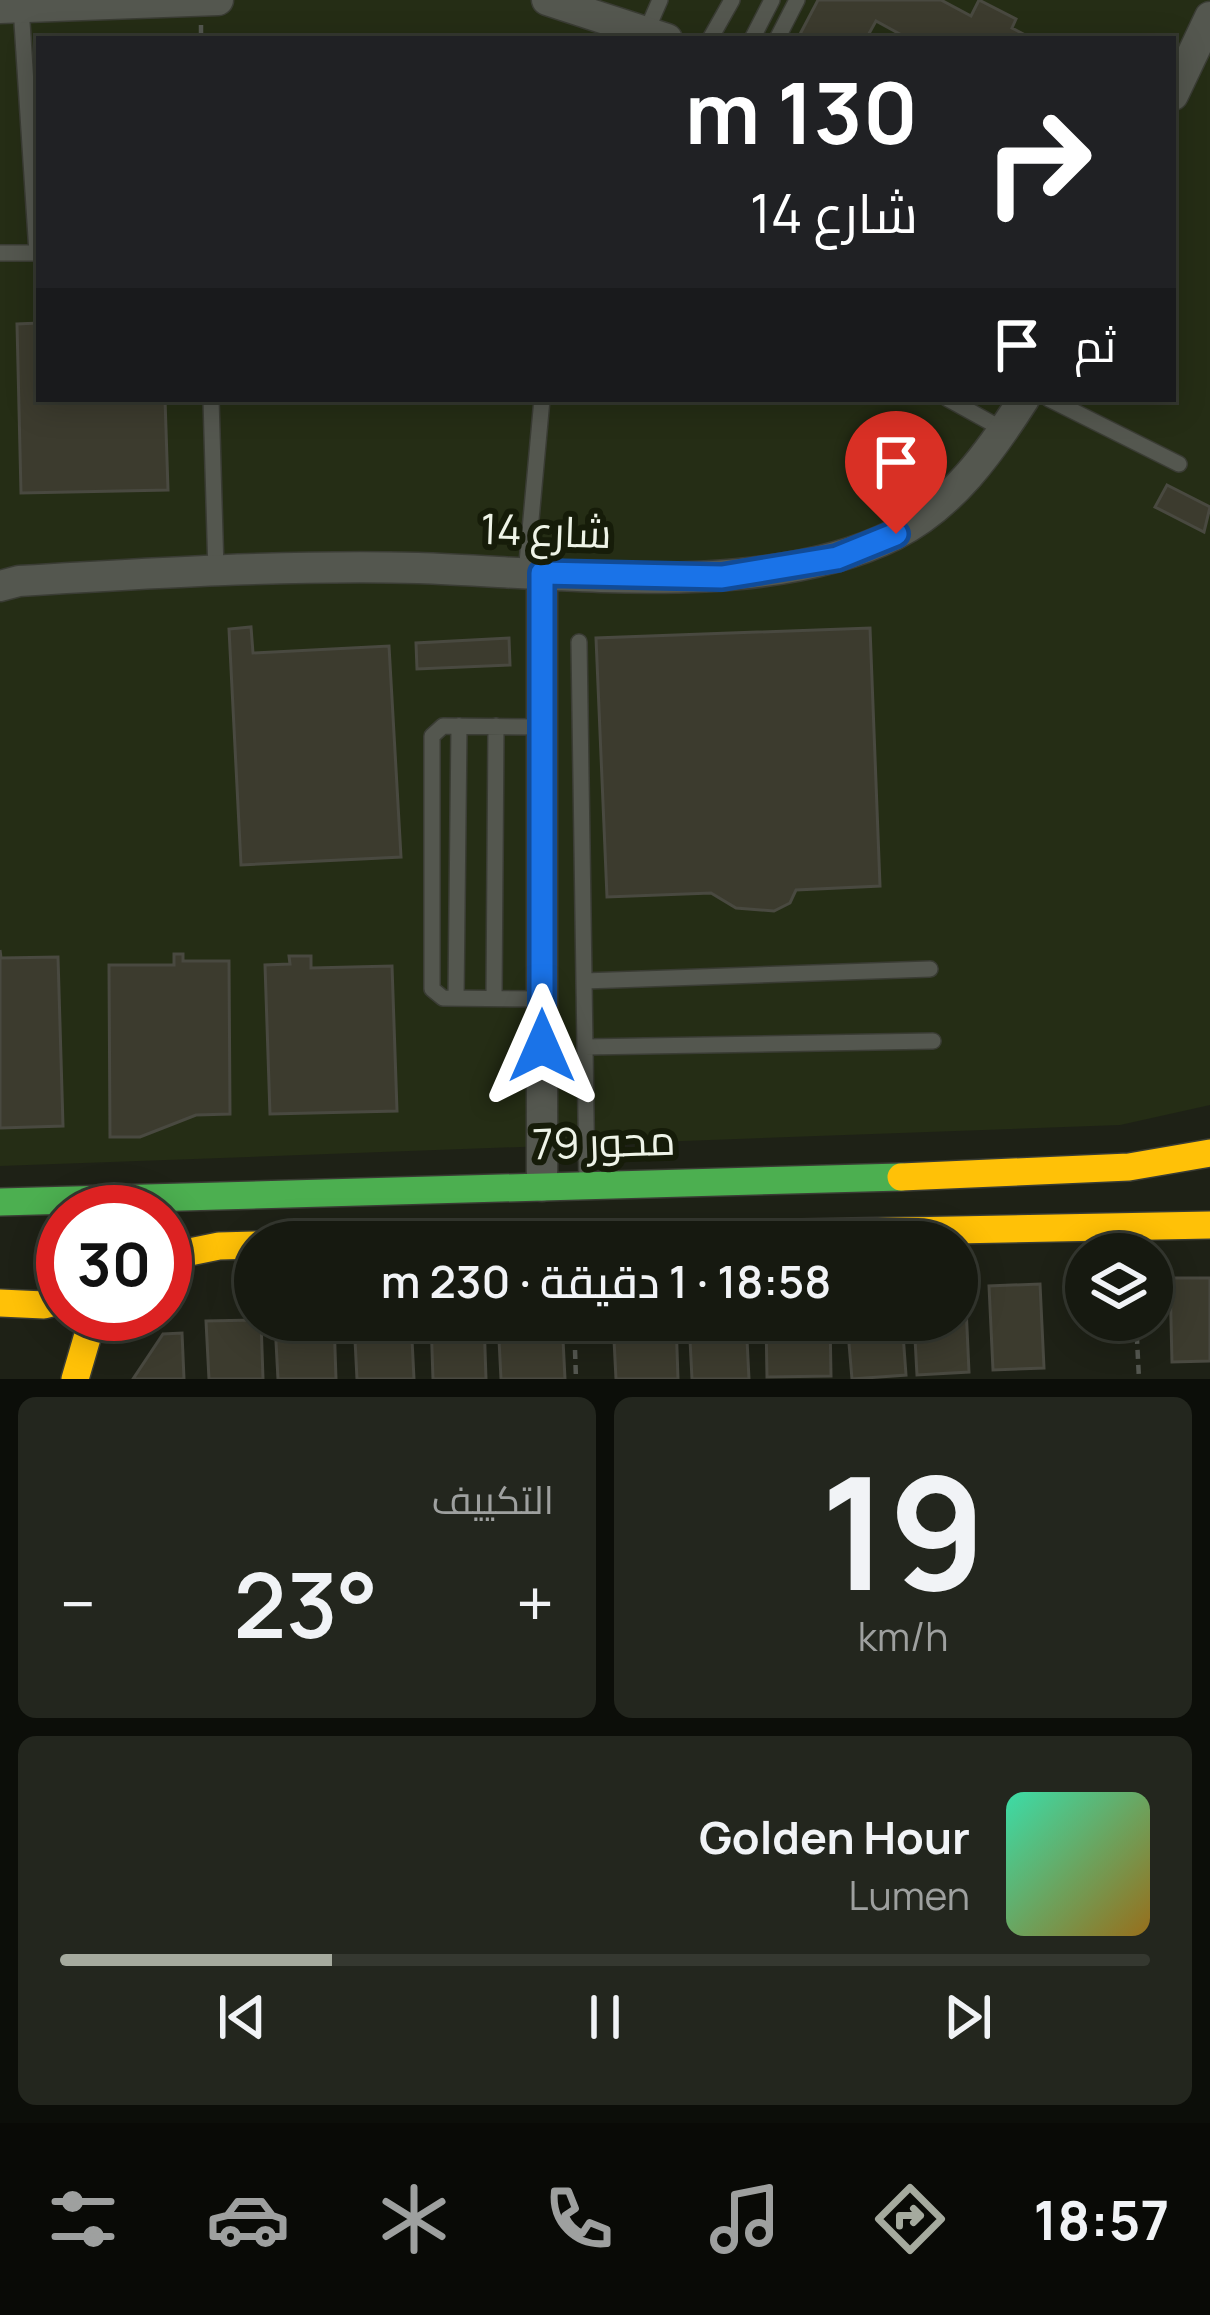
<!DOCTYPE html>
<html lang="ar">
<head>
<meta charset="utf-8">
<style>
  :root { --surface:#161910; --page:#23261e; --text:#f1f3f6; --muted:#9ea09f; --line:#353830; --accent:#a5aa9e }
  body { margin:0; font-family:Manrope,Cairo,sans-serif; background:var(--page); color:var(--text); direction:rtl; height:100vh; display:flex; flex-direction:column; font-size:45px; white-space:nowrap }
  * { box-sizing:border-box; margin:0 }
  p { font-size:39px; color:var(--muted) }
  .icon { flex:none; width:66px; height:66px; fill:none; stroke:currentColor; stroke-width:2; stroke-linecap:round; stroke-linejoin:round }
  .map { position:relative; height:1379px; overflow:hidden; direction:ltr }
  .panel { display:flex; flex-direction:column; gap:18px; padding:18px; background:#0c0e09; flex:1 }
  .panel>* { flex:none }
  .top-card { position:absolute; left:36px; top:36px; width:1140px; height:366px; border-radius:0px; box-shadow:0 6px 30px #0003,0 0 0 3px var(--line); direction:rtl; background:#202124; color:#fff; overflow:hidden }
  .controls { position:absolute; left:1065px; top:1233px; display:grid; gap:24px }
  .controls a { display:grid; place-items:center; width:108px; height:108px; border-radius:50%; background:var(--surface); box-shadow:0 6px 30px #0003,0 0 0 3px var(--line); font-size:60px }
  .speed { position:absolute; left:36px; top:1185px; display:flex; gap:24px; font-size:60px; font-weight:700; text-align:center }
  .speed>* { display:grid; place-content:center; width:156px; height:156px; border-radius:50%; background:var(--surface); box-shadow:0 6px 30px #0003,0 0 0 3px var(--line); line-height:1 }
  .speed .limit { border:18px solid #d22; background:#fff; color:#111 }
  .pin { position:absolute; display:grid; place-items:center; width:102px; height:102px; color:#fff; margin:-123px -51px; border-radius:50% 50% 50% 0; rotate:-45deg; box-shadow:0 0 12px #0007 }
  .pin .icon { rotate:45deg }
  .me { position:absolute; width:132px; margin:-66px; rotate:0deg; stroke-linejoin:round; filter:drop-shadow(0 0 9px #0008) }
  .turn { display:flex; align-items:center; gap:42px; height:252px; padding:0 60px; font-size:54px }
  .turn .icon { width:156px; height:156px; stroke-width:2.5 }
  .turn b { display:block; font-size:84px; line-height:102px }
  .then { display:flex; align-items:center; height:114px; padding:0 60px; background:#0003; gap:24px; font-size:45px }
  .big { font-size:90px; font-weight:600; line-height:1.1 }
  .panel .tile { flex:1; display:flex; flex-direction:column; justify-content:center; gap:18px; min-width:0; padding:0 42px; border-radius:18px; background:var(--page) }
  .panel .dial { align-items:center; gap:0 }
  .dial b { font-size:156px; line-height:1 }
  .song { display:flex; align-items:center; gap:36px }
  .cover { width:144px; height:144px; border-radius:18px; background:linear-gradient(135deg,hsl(160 70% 55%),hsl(40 70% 35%)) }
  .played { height:12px; border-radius:6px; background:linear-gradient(90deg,var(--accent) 25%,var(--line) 25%) }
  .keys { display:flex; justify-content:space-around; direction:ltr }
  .heat { display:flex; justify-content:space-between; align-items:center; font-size:66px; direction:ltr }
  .panel .tiles { flex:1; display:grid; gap:18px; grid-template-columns:1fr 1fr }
  .tile:last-child { grid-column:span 2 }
  .trip { position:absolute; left:234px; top:1221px; width:744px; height:120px; border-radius:60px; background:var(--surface); box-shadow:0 6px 30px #0003,0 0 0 3px var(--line); font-weight:600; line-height:120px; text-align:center; direction:rtl }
  .tab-bar { display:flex; height:192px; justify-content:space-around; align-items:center; background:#090a06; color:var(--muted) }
  .tab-bar .icon { width:84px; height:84px }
  .tab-bar .current { color:var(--accent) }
  .tab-bar b { font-size:54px; color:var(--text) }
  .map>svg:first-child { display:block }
  .built { fill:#252d15; fill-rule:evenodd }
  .building { fill:#3c3b2e; stroke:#494940; stroke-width:3 }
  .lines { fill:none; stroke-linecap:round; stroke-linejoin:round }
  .lane-casing { stroke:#3a3c34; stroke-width:18 }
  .street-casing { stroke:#3a3c34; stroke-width:33 }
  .fast-casing { stroke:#3a3c34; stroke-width:30 }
  .slow-casing { stroke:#3a3c34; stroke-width:30 }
  .path { stroke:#545750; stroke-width:4.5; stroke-dasharray:9 6; stroke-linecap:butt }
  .lane { stroke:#54574f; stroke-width:15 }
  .street { stroke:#54574f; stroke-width:30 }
  .fast { stroke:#4caf50; stroke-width:27 }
  .slow { stroke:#ffc107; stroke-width:27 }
  .route-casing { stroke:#114b97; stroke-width:30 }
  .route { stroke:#1a73e8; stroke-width:21 }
  .labels { text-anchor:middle; stroke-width:12; stroke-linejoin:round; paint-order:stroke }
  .street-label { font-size:42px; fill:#eef3e7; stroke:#161c09 }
</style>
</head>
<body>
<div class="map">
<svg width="1210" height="1379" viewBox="0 0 1210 1379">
  <rect width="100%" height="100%" fill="#1e2116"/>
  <path class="built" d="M0 0H1210V1105L1120 1125 0 1166ZM39 39H1173V399H39Z"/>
  <path class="building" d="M818 0H941L971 16 979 0 1016 19 1012 28 1033 39H909L876 21 866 39H801L798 38Z
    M39 323V399H165L168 490 21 493 17 324Z
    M1167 485 1210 507 1204 532 1155 507Z
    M251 627 253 653 389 646 401 857 241 865 229 629Z
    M870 628 880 886 796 890 790 903 774 911 736 908 711 893 607 897 596 638Z
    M509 638 510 665 417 669 416 643Z
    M0 950 1 958 58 957 63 1126 0 1128Z
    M174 954H183V961H229L230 1114 196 1115 140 1137H110L109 965H174Z
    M289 956H311V968L392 966 397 1111 270 1114 265 965 290 964Z
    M1170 1278H1210V1361L1172 1362Z
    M965 1284 969 1372 917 1375 914 1320H957V1285Z
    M1040 1284 1044 1368 993 1370 989 1286Z
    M261 1320 263 1379H209L206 1321Z
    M280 1320H334L336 1379H278L275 1323Z
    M354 1320H411L414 1379H357Z
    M431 1320H484L486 1379H433Z
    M498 1320H562L565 1379H501Z
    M613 1320H676L678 1379H616Z
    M689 1320H746L749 1379H692Z
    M766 1320H830L831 1376 767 1377Z
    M847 1320H902L906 1375 852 1379Z
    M182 1333 184 1379H133L163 1334Z"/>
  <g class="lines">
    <g class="lane-casing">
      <path id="lane" d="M647 30 660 0
        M710 39 732 0
        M752 39 772 0
        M777 39 797 0
        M0 253H37L21 7
        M211 399 216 571
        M948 399 1004 430
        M1049 399 1179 464
        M526 574 542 399
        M579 642 587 1185
        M542 727 443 726 432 736V989L443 998 542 999
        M584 981 930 969
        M456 998 459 726
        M494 998 496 726
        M585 1047 933 1041"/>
    </g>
    <g class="street-casing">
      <path id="street" d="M547 0 667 39
        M0 8 218 0
        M1173 95 1210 17
        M542 573V1186
        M0 586 19 581C151 573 285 565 418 568 562 573 763 600 894 535 952 506 990 452 1024 399"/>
    </g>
    <g class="fast-casing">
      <path id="fast" d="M0 1202 901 1177"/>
    </g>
    <g class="slow-casing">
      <path id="slow" d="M901 1177 1129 1167 1210 1153
        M340 1242 1210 1225
        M165 1257 219 1246 255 1245
        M0 1303 44 1305 63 1300
        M75 1379 94 1314"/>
    </g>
    <path class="path" d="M201 25V39
      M574 1320 576 1379
      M1136 1320 1139 1379"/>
    <use href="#lane" class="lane"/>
    <use href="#street" class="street"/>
    <use href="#fast" class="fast"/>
    <use href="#slow" class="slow"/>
  </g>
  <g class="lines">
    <g class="route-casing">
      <path id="route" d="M542 1046V573L722 577 837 558 896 534"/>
    </g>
    <use href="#route" class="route"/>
  </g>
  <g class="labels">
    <g class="street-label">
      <text transform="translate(546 531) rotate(2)" y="15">شارع 14</text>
      <text transform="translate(604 1142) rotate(-2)" y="15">محور 79</text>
    </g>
  </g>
</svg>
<div class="controls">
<a><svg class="icon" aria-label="layers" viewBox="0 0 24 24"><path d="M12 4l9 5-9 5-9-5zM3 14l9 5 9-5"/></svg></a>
</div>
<div class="speed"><div class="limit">30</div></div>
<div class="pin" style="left:896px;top:534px;background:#d93025"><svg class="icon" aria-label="arrive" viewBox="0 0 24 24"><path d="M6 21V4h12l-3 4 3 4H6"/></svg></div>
<svg class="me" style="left:542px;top:1046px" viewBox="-20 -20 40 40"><path d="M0-17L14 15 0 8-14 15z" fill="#1a73e8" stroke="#fff" stroke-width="4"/></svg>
<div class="trip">18:58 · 1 دقيقة · 230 m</div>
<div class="top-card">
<div class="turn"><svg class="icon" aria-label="right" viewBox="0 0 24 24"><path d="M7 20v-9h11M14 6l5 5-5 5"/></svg><div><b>130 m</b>شارع 14</div></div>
<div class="then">ثم<svg class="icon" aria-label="arrive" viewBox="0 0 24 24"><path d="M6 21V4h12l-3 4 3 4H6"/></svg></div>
</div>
</div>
<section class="panel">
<div class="tiles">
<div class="tile dial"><b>19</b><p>km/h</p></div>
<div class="tile"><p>التكييف</p>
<div class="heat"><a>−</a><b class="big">23°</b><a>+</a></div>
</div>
<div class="tile">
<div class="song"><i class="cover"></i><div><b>Golden Hour</b><p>Lumen</p></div></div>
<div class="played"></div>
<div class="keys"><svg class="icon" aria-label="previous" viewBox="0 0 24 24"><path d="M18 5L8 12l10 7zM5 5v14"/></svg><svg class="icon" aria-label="pause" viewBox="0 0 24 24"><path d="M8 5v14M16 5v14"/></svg><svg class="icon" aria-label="next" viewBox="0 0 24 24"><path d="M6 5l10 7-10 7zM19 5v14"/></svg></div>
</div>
</div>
</section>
<nav class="tab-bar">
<b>18:57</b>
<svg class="icon current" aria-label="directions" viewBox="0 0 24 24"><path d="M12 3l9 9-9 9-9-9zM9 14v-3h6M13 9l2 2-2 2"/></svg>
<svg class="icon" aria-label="music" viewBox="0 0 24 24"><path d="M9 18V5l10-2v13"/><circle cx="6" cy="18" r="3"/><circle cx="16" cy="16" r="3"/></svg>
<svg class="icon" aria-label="phone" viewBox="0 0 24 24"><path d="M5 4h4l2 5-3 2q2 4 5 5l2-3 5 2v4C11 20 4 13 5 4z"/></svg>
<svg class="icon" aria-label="climate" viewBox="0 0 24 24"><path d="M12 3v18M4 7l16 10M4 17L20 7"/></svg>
<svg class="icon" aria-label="car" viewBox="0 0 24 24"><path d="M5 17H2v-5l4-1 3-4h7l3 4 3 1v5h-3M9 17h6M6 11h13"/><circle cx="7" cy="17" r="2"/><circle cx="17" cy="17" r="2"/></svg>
<svg class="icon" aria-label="filters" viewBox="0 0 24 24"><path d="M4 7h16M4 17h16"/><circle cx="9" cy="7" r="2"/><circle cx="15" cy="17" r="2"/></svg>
</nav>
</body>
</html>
